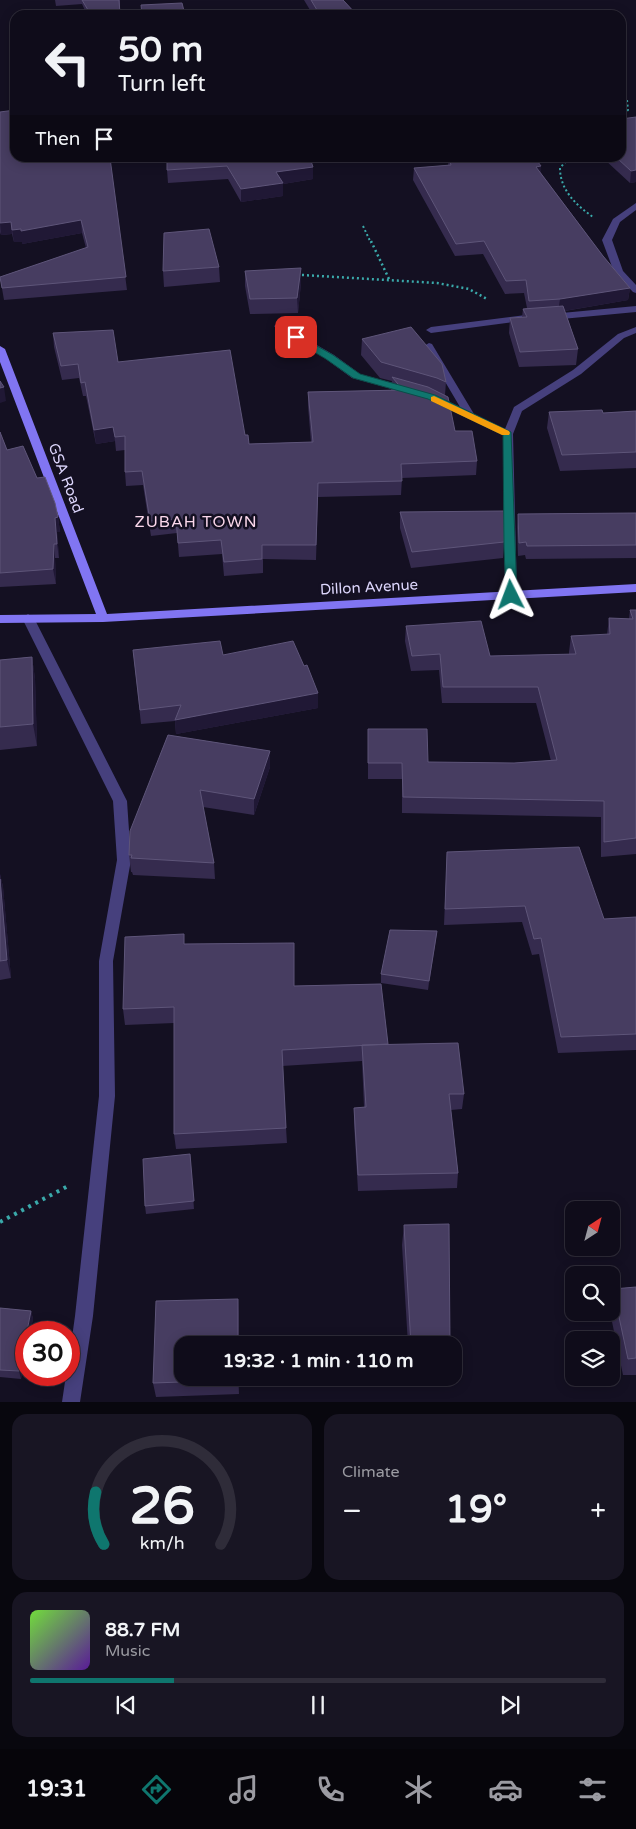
<!DOCTYPE html>
<html lang="en">
<head>
<meta charset="utf-8">
<style>
  :root { --surface:#0f0c1a; --page:#181523; --text:#f1f3f6; --muted:#9b9ba2; --line:#2f2c39; --accent:#0f766e }
  body { margin:0; font-family:"Varela Round",sans-serif; background:var(--page); color:var(--text); height:100vh; display:flex; flex-direction:column; font-size:19px; white-space:nowrap }
  * { box-sizing:border-box; margin:0 }
  p { font-size:16px; color:var(--muted) }
  .icon { flex:none; width:28px; height:28px; fill:none; stroke:currentColor; stroke-width:2; stroke-linecap:round; stroke-linejoin:round }
  .map { position:relative; height:1402px; overflow:hidden }
  .panel { display:flex; flex-direction:column; gap:12px; padding:12px; background:#08070e; flex:1 }
  .panel>* { flex:none }
  .guide { position:absolute; left:10px; top:10px; width:616px; height:152px; border-radius:15px; box-shadow:0 2px 12px #0003,0 0 0 1px var(--line); background:#0f0c1a; color:var(--text); overflow:hidden }
  .needle { width:32px; rotate:36deg }
  .controls { position:absolute; left:565px; top:1201px; display:grid; gap:10px }
  .controls a { display:grid; place-items:center; width:55px; height:55px; border-radius:10px; background:var(--surface); box-shadow:0 2px 12px #0003,0 0 0 1px var(--line); font-size:25px }
  .speed { position:absolute; left:15px; top:1321px; display:flex; gap:10px; font-size:25px; font-weight:700; text-align:center }
  .speed>* { display:grid; place-content:center; width:65px; height:65px; border-radius:50%; background:var(--surface); box-shadow:0 2px 12px #0003,0 0 0 1px var(--line); line-height:1 }
  .speed .limit { border:8px solid #d22; background:#fff; color:#111 }
  .pin { position:absolute; display:grid; place-items:center; width:42px; height:42px; color:#fff; margin:-21px; border-radius:10px; box-shadow:0 2px 8px #0006 }
  .me { position:absolute; width:55px; margin:-28px; rotate:357deg; stroke-linejoin:round; filter:drop-shadow(0 0 4px #0008) }
  .turn { display:flex; align-items:center; gap:18px; height:105px; padding:0 25px; font-size:22px }
  .turn .icon { width:65px; height:65px; stroke-width:2.5 }
  .turn b { display:block; font-size:35px; line-height:42px }
  .then { display:flex; align-items:center; height:48px; padding:0 25px; background:#0003; gap:10px; font-size:19px }
  .big { font-size:38px; font-weight:700; line-height:1.1 }
  .panel .tile { flex:1; display:flex; flex-direction:column; justify-content:center; gap:8px; min-width:0; padding:0 18px; border-radius:15px; background:var(--page) }
  .panel .dial { align-items:center; gap:0 }
  .dial svg { height:130px; overflow:visible; fill:none; stroke:var(--line); stroke-width:7; stroke-linecap:round; text-anchor:middle }
  .dial text { fill:var(--text); stroke:none }
  .song { display:flex; align-items:center; gap:15px }
  .cover { width:60px; height:60px; border-radius:8px; background:linear-gradient(135deg,hsl(100 70% 55%),hsl(270 70% 35%)) }
  .played { height:5px; border-radius:2px; background:linear-gradient(90deg,var(--accent) 25%,var(--line) 25%) }
  .keys { display:flex; justify-content:space-around; direction:ltr }
  .heat { display:flex; justify-content:space-between; align-items:center; font-size:28px; direction:ltr }
  .panel .tiles { flex:1; display:grid; gap:12px; grid-template-columns:1fr 1fr }
  .tile:last-child { grid-column:span 2 }
  .trip { position:absolute; left:174px; top:1336px; width:288px; height:50px; border-radius:15px; background:var(--surface); box-shadow:0 2px 12px #0003,0 0 0 1px var(--line); font-weight:700; line-height:50px; text-align:center }
  .menu { display:flex; height:80px; justify-content:space-around; align-items:center; background:#06050a; color:var(--muted) }
  .menu .icon { width:35px; height:35px }
  .menu .current { color:var(--accent) }
  .menu b { font-size:22px; color:var(--text) }
  .map>svg:first-child { display:block }
  .lines { fill:none; stroke-linecap:round; stroke-linejoin:round }
  .path-far2 { stroke:#3aa9aa; stroke-width:2; stroke-dasharray:2 2.5; stroke-linecap:butt }
  .path-far1 { stroke:#3aa9aa; stroke-width:2.5; stroke-dasharray:2 3; stroke-linecap:butt }
  .path { stroke:#3aa9aa; stroke-width:4; stroke-dasharray:3 5; stroke-linecap:butt }
  .street { fill:#46407d; fill-rule:evenodd }
  .secondary { fill:#8175f2; fill-rule:evenodd }
  .wall { fill:#352b4e }
  .shaded-wall { fill:#201835 }
  .building { fill:#473d61; stroke:#5e5579 }
  .route { fill:#0f766e; stroke:#0a4d48 }
  .slow { fill:#f59e0b }
  .labels { text-anchor:middle; stroke-width:5; stroke-linejoin:round; paint-order:stroke }
  .street-label { font-size:15px; fill:#dcd5fb; stroke:#141022 }
  .neighbourhood-label { font-size:16px; letter-spacing:1px; fill:#fbd7eb; stroke:#141022 }
</style>
</head>
<body>
<div class="map">
<svg width="636" height="1402" viewBox="0 0 636 1402">
  <rect width="100%" height="100%" fill="#141022"/>
  <g class="lines">
    <path class="path-far2" d="M621 75 622 94 627 100 628 110 621 116
      M569 158 560 168C560 190 576 205 593 217
      M363 226 371 243"/>
    <path class="path-far1" d="M371 241 389 279
      M302 275 437 283 469 289 487 299"/>
    <path class="path" d="M0 1222 68 1186"/>
    <path class="street" d="M636 203V210L620 222 612 240 623 271 636 285V293L633 292 614 272 602 240 613 219Z
      M636 306V312L551 320 546 317 551 314Z
      M526 315 529 316V320L431 333 426 330 431 327Z
      M279 323 334 355 360 374 411 388 412 390 407 393 352 378 326 359 276 328 274 326Z
      M636 327V333L624 338 581 374 522 411 513 434 517 595 511 599 507 598 505 595 503 435 432 401V397L436 396 460 407 424 346 429 343 432 344 474 414 505 429 514 407 573 370 618 334Z
      M28 614 34 618 127 801 131 860 113 961 115 1096 93 1316 80 1402H62L66 1375H69V1359L75 1316 99 1096V961L117 860 113 801 22 618Z"/>
    <path class="secondary" d="M0 346 5 349 107 614 636 584V592L103 622 0 623V615L96 614 0 362Z"/>
  </g>
  <path class="wall" d="M55 0H120V15H87L82 4 56 6Z
    M304 0H343L357 15H313Z
    M0 112 15 158H110L127 290 4 300 0 277 86 248 82 233 22 244V242H14L12 234 1 235 0 232Z
    M636 117V182L630 183 604 159 596 161 592 158H621Z
    M310 158 313 179 283 184V196L241 202 228 179 168 183 167 170Z
    M449 158H565L537 159 541 173 603 256 630 288 628 300 565 311 578 349 576 365 519 367 509 333 510 318 522 317 523 309 527 308 524 293 505 294 483 254 455 256 413 180 414 168 448 165Z
    M219 267 220 282 164 287 163 271Z
    M245 271 301 283 298 313 250 314 245 286Z
    M53 333 118 362 245 435 249 444 311 442 308 406V392L391 390 392 381 380 378 361 355 362 339 446 382 445 395 455 431 477 461 476 475 402 478 401 495 318 497 316 560 263 559V573L224 576 222 554 179 557 177 533 151 536 143 485 126 486 125 472V450L116 451 115 441 96 444 86 396H83L79 378 62 380 54 347Z
    M636 411V468L560 471 547 428 549 412 603 413Z
    M0 432 7 450 37 478 58 517 60 532H57L59 558H55L56 584 0 587Z
    M400 512 504 542 503 558 411 568 400 528Z
    M636 513V558L526 559 525 555 518 556 517 527 518 514Z
    M630 610H636V854L601 857V817L402 813V779H368V729L428 762 514 763 551 761 536 703H442L439 670 411 671 405 641 406 626 490 656 569 654V652L571 636 607 635 609 618 629 619Z
    M133 650 223 655 318 708 176 734 175 721 141 724Z
    M32 657 35 679 37 746 0 750V660Z
    M168 735 270 751V767L254 815 203 807 214 863 215 879 133 875 132 872H131L129 855Z
    M447 852 604 919 636 917V1050L558 1053 539 954 532 955 522 922 444 925Z
    M0 874 3 887 11 978 0 980Z
    M437 931 436 939 428 990 381 983V974Z
    M185 944 294 986 381 984 388 1045 464 1094 462 1109 451 1110 458 1173 457 1188 358 1191 354 1123V1108L364 1107 362 1061 282 1066 287 1143 176 1149 174 1134V1023L125 1025 123 1009Z
    M190 1154 194 1209 146 1214 145 1206Z
    M404 1225 450 1345H408L402 1245Z
    M636 1287V1375H623L610 1312H611V1296L613 1289Z
    M0 1308 31 1311 33 1319 30 1332H26V1352L21 1379 0 1377Z
    M239 1313 182 1378H239V1394L156 1397 153 1383Z"/>
  <path class="shaded-wall" d="M596 158H605L604 159 596 161Z
    M541 166 540 178 536 167Z
    M313 167V179L283 184V196L241 202V189L276 172Z
    M636 170V182L630 183 631 171Z
    M81 220 82 233 22 244V242H14L12 230Z
    M11 222 12 234 1 235 0 223Z
    M301 268V283L298 313 297 298Z
    M630 288 628 300 558 312 560 299Z
    M4 387 6 401 0 403V388Z
    M113 427 115 441 96 444 94 430Z
    M58 517 60 532H57L59 558 57 544 55 518Z
    M54 544 55 558 56 584 53 569Z
    M32 657 35 679 37 746 33 724Z
    M318 693V708L176 734 175 720Z
    M270 751V767L254 815V799Z
    M0 874 3 887 11 978 7 960Z
    M437 931 436 939 428 990 429 981Z
    M238 1299 239 1313V1345H238Z
    M31 1311 33 1319 30 1332H26Z
    M26 1334V1352L21 1379 19 1371Z
    M238 1378H239V1394Z"/>
  <path class="building" d="M82 0H119L120 14 109 15H91Z
    M311 0H343L357 15H320Z
    M182 3 185 15H142L141 5Z
    M15 110V158H110L126 277 2 288 0 277 88 247 81 220 21 231V229L12 230 11 222 0 223V112Z
    M636 117V170L631 171 617 158H621V119Z
    M167 158H310L313 167 276 172 283 183 241 189 227 166 167 170Z
    M449 158H535L541 166 536 167 603 256 630 288 560 299 529 301 526 280 506 281 484 241 456 244 414 168 451 165Z
    M209 229 219 267 163 271 164 233Z
    M301 268 297 298 250 299 245 271Z
    M563 306 578 349 520 352 510 318 527 317 523 309Z
    M411 327 442 364 446 382 437 378 381 362 362 339Z
    M113 330 118 362 230 350 245 435H248L249 444 313 442 308 392 403 390 392 377 428 387 448 397 455 431H472L477 461 401 464 402 481 318 483 316 545H262V559L224 562 221 540 178 543 176 519 150 521 142 471 125 472V436L115 437 113 427 94 430 85 382 81 383 78 364 61 366 53 333Z
    M0 381 4 387 0 388Z
    M602 410 603 413 636 411V452L562 455 549 412Z
    M0 432 7 450 23 446 37 478 45 477 55 503 58 517 55 518 57 544H54L53 569 0 573Z
    M504 511V542L412 552 400 512Z
    M636 513V545L527 546 526 542 519 543 518 514Z
    M630 610H636V838L604 842V801L403 797 402 763H368V729H427L428 762 514 763 557 760 538 687H443L440 654 412 656 406 626 481 621 490 656 576 654 571 636 610 634 609 618 633 619Z
    M220 641 223 655 293 641 304 666 307 665 318 693 175 720 181 705 140 710 133 650Z
    M32 657 33 724 0 727V660Z
    M168 735 270 751 254 799 200 790 214 863 131 858 132 855H129L130 831Z
    M579 847 604 919 636 917V1034L561 1037 541 938 534 939 525 906 445 909 447 852Z
    M0 879 7 960 0 961Z
    M390 930 437 931 429 981 381 974Z
    M184 934V944L294 943V986L381 984 388 1044 282 1050 286 1128 174 1134V1007L123 1009 125 937Z
    M458 1043 464 1094H449L458 1173 358 1175 354 1108 366 1107 362 1045Z
    M190 1154 194 1201 145 1206 143 1159Z
    M449 1224 450 1345H411L404 1225Z
    M636 1287V1358L628 1359 613 1289Z
    M238 1299V1345H182V1378H238V1380L153 1383 156 1301Z
    M0 1308 31 1311 19 1371 0 1370Z"/>
  <path class="route" d="M296 334 333 355 360 374 435 395 511 432 517 595 515 597H508L506 595 504 548 503 435 428 399 353 378 326 359 292 339 291 337Z"/>
  <path class="slow" d="M434 396 509 431 510 433 509 435H502L431 401V397Z"/>
  <g class="labels">
    <g class="street-label">
      <text transform="translate(66 478) rotate(69)" y="5">GSA Road</text>
      <text transform="translate(369 587) rotate(-3)" y="5">Dillon Avenue</text>
    </g>
    <g class="neighbourhood-label">
      <text x="196" y="527">ZUBAH TOWN</text>
    </g>
  </g>
</svg>
<div class="controls">
<a><svg class="needle" viewBox="-14 -14 28 28"><path d="M0-13l5 13h-10z" fill="#e53935"/><path d="M0 13l5-13h-10z" fill="#9b9ba2"/></svg></a>
<a><svg class="icon" aria-label="search" viewBox="0 0 24 24"><circle cx="10" cy="10" r="6"/><path d="M15 15l6 6"/></svg></a>
<a><svg class="icon" aria-label="layers" viewBox="0 0 24 24"><path d="M12 4l9 5-9 5-9-5zM3 14l9 5 9-5"/></svg></a>
</div>
<div class="speed"><div class="limit">30</div></div>
<div class="pin" style="left:296px;top:337px;background:#d93025"><svg class="icon" aria-label="arrive" viewBox="0 0 24 24"><path d="M6 21V4h12l-3 4 3 4H6"/></svg></div>
<svg class="me" style="left:511px;top:595px" viewBox="-20 -20 40 40"><path d="M0-17L14 15 0 8-14 15z" fill="#0f766e" stroke="#fff" stroke-width="4"/></svg>
<div class="trip">19:32 · 1 min · 110 m</div>
<div class="guide">
<div class="turn"><svg class="icon" aria-label="left" viewBox="0 0 24 24"><path d="M17 20v-9H6M10 6l-5 5 5 5"/></svg><div><b>50 m</b>Turn left</div></div>
<div class="then">Then<svg class="icon" aria-label="arrive" viewBox="0 0 24 24"><path d="M6 21V4h12l-3 4 3 4H6"/></svg></div>
</div>
</div>
<section class="panel">
<div class="tiles">
<div class="tile dial"><svg viewBox="0 0 100 80">
<path d="M14 69A42 42 0 1 1 86 69"/>
<path d="M14 69A42 42 0 0 1 9 37" stroke="#0f766e"/>
<text x="50" y="56" font-size="32" font-weight="700">26</text>
<text x="50" y="72" font-size="11">km/h</text>
</svg></div>
<div class="tile"><p>Climate</p>
<div class="heat"><a>−</a><b class="big">19°</b><a>+</a></div>
</div>
<div class="tile">
<div class="song"><i class="cover"></i><div><b>88.7 FM</b><p>Music</p></div></div>
<div class="played"></div>
<div class="keys"><svg class="icon" aria-label="previous" viewBox="0 0 24 24"><path d="M18 5L8 12l10 7zM5 5v14"/></svg><svg class="icon" aria-label="pause" viewBox="0 0 24 24"><path d="M8 5v14M16 5v14"/></svg><svg class="icon" aria-label="next" viewBox="0 0 24 24"><path d="M6 5l10 7-10 7zM19 5v14"/></svg></div>
</div>
</div>
</section>
<nav class="menu">
<b>19:31</b>
<svg class="icon current" aria-label="directions" viewBox="0 0 24 24"><path d="M12 3l9 9-9 9-9-9zM9 14v-3h6M13 9l2 2-2 2"/></svg>
<svg class="icon" aria-label="music" viewBox="0 0 24 24"><path d="M9 18V5l10-2v13"/><circle cx="6" cy="18" r="3"/><circle cx="16" cy="16" r="3"/></svg>
<svg class="icon" aria-label="phone" viewBox="0 0 24 24"><path d="M5 4h4l2 5-3 2q2 4 5 5l2-3 5 2v4C11 20 4 13 5 4z"/></svg>
<svg class="icon" aria-label="climate" viewBox="0 0 24 24"><path d="M12 3v18M4 7l16 10M4 17L20 7"/></svg>
<svg class="icon" aria-label="car" viewBox="0 0 24 24"><path d="M5 17H2v-5l4-1 3-4h7l3 4 3 1v5h-3M9 17h6M6 11h13"/><circle cx="7" cy="17" r="2"/><circle cx="17" cy="17" r="2"/></svg>
<svg class="icon" aria-label="filters" viewBox="0 0 24 24"><path d="M4 7h16M4 17h16"/><circle cx="9" cy="7" r="2"/><circle cx="15" cy="17" r="2"/></svg>
</nav>
</body>
</html>
